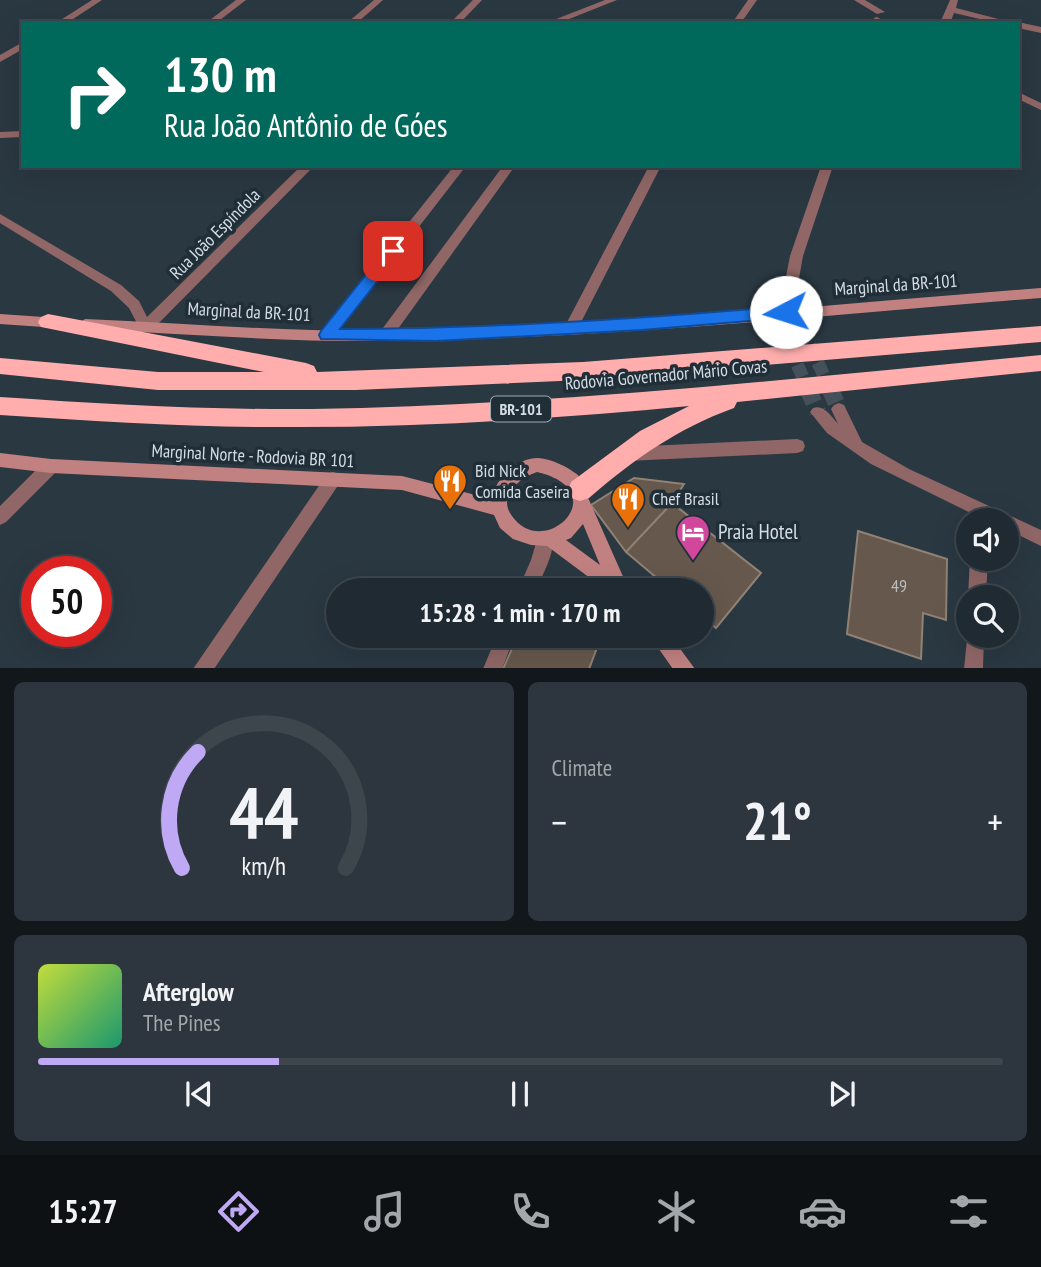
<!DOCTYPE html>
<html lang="en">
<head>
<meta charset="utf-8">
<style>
  :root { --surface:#202a32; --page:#2d363e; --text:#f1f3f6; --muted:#a2a7ac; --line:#3d464d; --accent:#bfa9f4 }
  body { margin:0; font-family:"PT Sans Narrow",sans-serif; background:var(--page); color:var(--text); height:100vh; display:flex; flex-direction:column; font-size:26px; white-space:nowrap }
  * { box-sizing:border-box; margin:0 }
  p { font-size:23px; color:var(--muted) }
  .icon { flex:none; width:38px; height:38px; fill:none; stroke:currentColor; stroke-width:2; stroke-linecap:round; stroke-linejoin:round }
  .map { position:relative; height:668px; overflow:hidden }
  .details { display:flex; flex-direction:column; gap:14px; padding:14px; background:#12171c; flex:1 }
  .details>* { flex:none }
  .top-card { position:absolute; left:21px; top:21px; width:999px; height:147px; border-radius:0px; box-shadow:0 7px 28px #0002,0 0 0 2px var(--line); background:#00695c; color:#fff; overflow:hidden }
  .controls { position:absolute; left:956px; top:508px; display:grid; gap:14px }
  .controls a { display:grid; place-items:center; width:63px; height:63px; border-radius:50%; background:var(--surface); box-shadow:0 7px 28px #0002,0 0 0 2px var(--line); font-size:35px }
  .speed { position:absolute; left:21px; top:556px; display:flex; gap:14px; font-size:35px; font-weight:700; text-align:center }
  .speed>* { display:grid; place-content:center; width:91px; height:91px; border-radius:50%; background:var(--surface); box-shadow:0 7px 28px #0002,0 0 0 2px var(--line); line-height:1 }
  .speed .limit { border:10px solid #d22; background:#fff; color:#111 }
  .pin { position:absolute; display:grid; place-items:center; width:60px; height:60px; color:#fff; margin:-30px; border-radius:14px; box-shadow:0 4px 10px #0006 }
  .me { position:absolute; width:77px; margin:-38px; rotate:265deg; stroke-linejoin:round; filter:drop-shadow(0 0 5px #0008) }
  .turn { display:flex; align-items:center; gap:24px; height:147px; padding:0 28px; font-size:32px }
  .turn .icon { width:91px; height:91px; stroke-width:2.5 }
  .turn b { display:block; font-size:49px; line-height:60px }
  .big { font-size:52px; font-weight:700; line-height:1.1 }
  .details .tile { flex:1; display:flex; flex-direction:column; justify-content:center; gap:10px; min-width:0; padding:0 24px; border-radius:10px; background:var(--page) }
  .details .dial { align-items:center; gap:0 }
  .dial svg { height:182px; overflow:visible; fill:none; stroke:var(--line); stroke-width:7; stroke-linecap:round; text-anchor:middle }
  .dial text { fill:var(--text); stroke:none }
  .song { display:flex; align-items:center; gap:21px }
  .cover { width:84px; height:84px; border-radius:10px; background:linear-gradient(135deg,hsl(70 70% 55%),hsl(160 70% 35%)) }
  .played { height:7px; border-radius:4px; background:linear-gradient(90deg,var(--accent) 25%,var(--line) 25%) }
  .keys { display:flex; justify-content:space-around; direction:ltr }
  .heat { display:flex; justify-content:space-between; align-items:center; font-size:38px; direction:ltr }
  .details .tiles { flex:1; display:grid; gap:14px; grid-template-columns:1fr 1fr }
  .tile:last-child { grid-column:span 2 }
  .trip { position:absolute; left:326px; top:578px; width:388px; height:70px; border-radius:35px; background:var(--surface); box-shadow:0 7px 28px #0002,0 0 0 2px var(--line); font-weight:700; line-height:70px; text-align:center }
  .menu { display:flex; height:112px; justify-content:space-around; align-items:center; background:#0d1114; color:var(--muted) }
  .menu .icon { width:49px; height:49px }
  .menu .on { color:var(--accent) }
  .menu b { font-size:32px; color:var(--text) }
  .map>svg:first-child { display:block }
  .building { fill:#66584c; stroke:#918275; stroke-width:2 }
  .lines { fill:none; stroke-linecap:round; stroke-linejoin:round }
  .minor-tunnel-far1 { stroke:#44515a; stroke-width:13; stroke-dasharray:13 6; stroke-linecap:butt }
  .minor-tunnel { stroke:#44515a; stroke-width:17; stroke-dasharray:17 9; stroke-linecap:butt }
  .minor { fill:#906766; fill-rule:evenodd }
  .tertiary { fill:#906766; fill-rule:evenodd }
  .secondary { fill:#c28181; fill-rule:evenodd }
  .motorway { fill:#ffaead; fill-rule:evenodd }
  .route { fill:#1a73e8; stroke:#114b97; stroke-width:2 }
  .labels { text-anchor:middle; stroke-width:7; stroke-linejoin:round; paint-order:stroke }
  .shield { fill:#202e38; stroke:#9fa8b0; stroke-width:2 }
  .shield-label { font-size:16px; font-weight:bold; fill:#d5dde4 }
  .street-label { font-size:18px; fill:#d5dde4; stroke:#202e38 }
  .poi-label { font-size:18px; fill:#d5dde4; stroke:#202e38; text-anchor:start }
  .near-number-label { font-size:18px; fill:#b9bcbe }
  .near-poi-label { font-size:21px; fill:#d5dde4; stroke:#202e38; text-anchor:start }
</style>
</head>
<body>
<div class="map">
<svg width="1041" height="669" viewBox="0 0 1041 669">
  <rect width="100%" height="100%" fill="#2a3842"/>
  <path class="building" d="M634 478 684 484 672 503 626 552 591 505Z
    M672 503 761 573 716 628 702 616V590H671L626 552Z
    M858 531 947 559 946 620 923 613 921 659 847 634Z
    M518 635H590L600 640 589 669H503Z"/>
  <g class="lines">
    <path class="minor-tunnel-far1" d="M802 328 830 389
      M782 330 808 389"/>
    <path class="minor-tunnel" d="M807 387 818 412
      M829 387 839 409"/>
    <path class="minor" d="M92 0H102L67 23H56Z
      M236 0H246L216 23H206Z
      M374 0H383L357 23H347Z
      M473 0H482L460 23H450Z
      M748 0H757L741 23H732Z
      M950 0H958L956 8 1014 23H997L954 13 950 23H940Z
      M877 17 887 23 874 22V18Z
      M1018 22 1041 27V33L1018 28V23H1016Z
      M23 42V49L0 62V55Z
      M1018 92 1041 103V110L1018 99Z
      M454 166H466L332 339H322L320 335 322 331Z
      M503 166H515L390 340H380L378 336 380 332Z
      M649 166H661L576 332H566L564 328Z
      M786 307C795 310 804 320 809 328L807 332H797L790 325 787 334H777L775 330 779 312Z
      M839 403 844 405 862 442 909 469 1041 530V546L1006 529V520H985L871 464 827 433 810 412 813 408C824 404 831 416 838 424L831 409 834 405Z
      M797 439 803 441 805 446 803 451 797 453 627 461 621 459 619 454 621 449 627 447Z
      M51 459 57 461 59 466 57 471 6 522 0 525V506L45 461Z
      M333 472 339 474 341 479 339 484 214 669H193L327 474Z
      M545 531 551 533C558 549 542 575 536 590H518L531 560 539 533Z
      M970 558H988L986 597H968Z
      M968 630V635H984L983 669H964Z
      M497 635H515L502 669H483Z"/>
    <path class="tertiary" d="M605 0H617L559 23H546Z
      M854 0H865L885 12 877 14Z
      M23 131V137L0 138V132Z
      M301 166H314L151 331H141L129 308 111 291 0 223V214L121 285 139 301 147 317Z
      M821 166H833L803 256 793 312 786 317 779 312 790 256Z"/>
    <path class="secondary" d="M1041 288V298C823 315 605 339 386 341 286 342 185 334 85 329L78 324 85 319C185 323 286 332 386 331 605 328 823 305 1041 288Z
      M0 314 58 318 65 323 58 328 0 324Z
      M0 453 51 459 402 476 491 499C496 479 516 458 538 458 553 459 567 467 578 475L629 590H606L547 546 531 545 513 539 500 528 494 515 402 490 51 473 0 467ZM537 472C617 491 544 562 512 516 497 496 519 478 537 472ZM583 524 600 565 566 540 571 538Z
      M649 635H670L695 669H673Z"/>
    <path class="motorway" d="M48 314 306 363 314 366 317 372 583 362 1041 326V342L583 380 356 390H158L0 374V358L158 372H264L41 327 38 322 41 317Z
      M1041 355V371L737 402 734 408C678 428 633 460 589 498L580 501 571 498 568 490 571 482 640 431 689 406C552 419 414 428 276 427 184 427 92 421 0 415V397C104 404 208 410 312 409 556 405 799 378 1041 355Z"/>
  </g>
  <path class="route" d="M393 246 399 247 401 251 399 254 340 329C489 329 637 319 786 306L794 312 786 318 642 330 436 341 321 339 319 335 321 331 388 247Z"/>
  <defs>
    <g id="restaurant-pin" transform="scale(1.75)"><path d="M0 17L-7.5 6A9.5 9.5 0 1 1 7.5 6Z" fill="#e8710a" stroke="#202e38"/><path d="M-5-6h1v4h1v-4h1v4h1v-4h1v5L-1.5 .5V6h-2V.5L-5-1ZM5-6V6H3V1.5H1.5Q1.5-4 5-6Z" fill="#fff"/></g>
    <g id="hotel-pin" transform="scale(1.75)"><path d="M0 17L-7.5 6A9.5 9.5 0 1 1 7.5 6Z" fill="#d1479c" stroke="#202e38"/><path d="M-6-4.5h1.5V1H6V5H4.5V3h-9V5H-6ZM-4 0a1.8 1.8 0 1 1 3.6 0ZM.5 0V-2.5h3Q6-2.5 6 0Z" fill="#fff"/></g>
  </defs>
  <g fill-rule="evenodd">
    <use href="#restaurant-pin" x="450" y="481"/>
    <use href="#restaurant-pin" x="628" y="499"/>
    <use href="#hotel-pin" x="693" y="532"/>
  </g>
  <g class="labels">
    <rect class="shield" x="491" y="396.5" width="60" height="25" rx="5"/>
    <g class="shield-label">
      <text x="521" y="415">BR-101</text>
    </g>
    <g class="street-label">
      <text transform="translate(215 234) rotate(-45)" y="6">Rua João Espíndola</text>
      <text transform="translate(896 285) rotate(-4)" y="6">Marginal da BR-101</text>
      <text transform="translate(249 312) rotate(3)" y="6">Marginal da BR-101</text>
      <text transform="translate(666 375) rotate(-5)" y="6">Rodovia Governador Mário Covas</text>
      <text transform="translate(253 456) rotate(3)" y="6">Marginal Norte - Rodovia BR 101</text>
    </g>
    <g class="poi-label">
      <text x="475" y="477">Bid Nick<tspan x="475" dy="21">Comida Caseira</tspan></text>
      <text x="652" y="505">Chef Brasil</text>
    </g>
    <g class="near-number-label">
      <text x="899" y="592">49</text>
    </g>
    <g class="near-poi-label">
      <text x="718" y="539">Praia Hotel</text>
    </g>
  </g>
</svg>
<div class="controls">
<a><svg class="icon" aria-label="sound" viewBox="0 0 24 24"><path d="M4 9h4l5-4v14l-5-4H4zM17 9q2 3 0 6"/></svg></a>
<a><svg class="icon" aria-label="search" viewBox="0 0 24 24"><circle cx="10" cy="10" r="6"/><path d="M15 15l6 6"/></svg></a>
</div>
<div class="speed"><div class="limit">50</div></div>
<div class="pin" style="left:393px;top:251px;background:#d93025"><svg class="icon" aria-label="arrive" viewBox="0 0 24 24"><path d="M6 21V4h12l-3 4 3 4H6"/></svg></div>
<svg class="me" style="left:786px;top:312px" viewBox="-20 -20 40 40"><circle r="19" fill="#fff"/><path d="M0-13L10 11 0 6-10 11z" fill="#1a73e8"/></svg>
<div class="trip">15:28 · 1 min · 170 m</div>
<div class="top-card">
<div class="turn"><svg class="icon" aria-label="right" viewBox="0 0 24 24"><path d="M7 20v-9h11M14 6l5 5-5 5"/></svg><div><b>130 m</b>Rua João Antônio de Góes</div></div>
</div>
</div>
<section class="details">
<div class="tiles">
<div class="tile dial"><svg viewBox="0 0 100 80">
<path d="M14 69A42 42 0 1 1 86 69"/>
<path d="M14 69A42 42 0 0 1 21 18" stroke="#bfa9f4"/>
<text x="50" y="56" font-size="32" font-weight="700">44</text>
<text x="50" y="72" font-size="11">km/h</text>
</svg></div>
<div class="tile"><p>Climate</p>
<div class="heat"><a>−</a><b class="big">21°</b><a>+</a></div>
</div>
<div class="tile">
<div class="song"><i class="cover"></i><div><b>Afterglow</b><p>The Pines</p></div></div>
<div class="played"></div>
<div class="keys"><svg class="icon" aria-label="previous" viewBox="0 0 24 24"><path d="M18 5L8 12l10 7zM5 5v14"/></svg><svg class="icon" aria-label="pause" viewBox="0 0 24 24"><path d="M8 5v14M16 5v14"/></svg><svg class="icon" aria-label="next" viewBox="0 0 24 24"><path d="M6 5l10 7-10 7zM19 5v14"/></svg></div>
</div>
</div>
</section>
<nav class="menu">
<b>15:27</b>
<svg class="icon on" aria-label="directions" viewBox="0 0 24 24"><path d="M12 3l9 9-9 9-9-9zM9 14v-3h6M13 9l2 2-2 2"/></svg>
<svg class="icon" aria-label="music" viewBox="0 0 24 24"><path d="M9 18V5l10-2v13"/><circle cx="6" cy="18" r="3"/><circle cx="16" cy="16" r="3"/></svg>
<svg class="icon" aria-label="phone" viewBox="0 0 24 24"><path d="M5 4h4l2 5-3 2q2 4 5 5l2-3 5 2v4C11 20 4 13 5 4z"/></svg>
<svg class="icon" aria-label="climate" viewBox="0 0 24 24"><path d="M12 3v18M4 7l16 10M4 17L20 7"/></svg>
<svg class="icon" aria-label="car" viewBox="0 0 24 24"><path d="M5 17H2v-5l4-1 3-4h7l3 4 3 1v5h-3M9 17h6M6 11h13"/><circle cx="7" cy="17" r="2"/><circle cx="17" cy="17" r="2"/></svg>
<svg class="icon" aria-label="filters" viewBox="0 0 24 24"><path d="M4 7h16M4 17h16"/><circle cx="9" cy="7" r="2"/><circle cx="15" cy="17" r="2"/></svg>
</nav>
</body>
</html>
